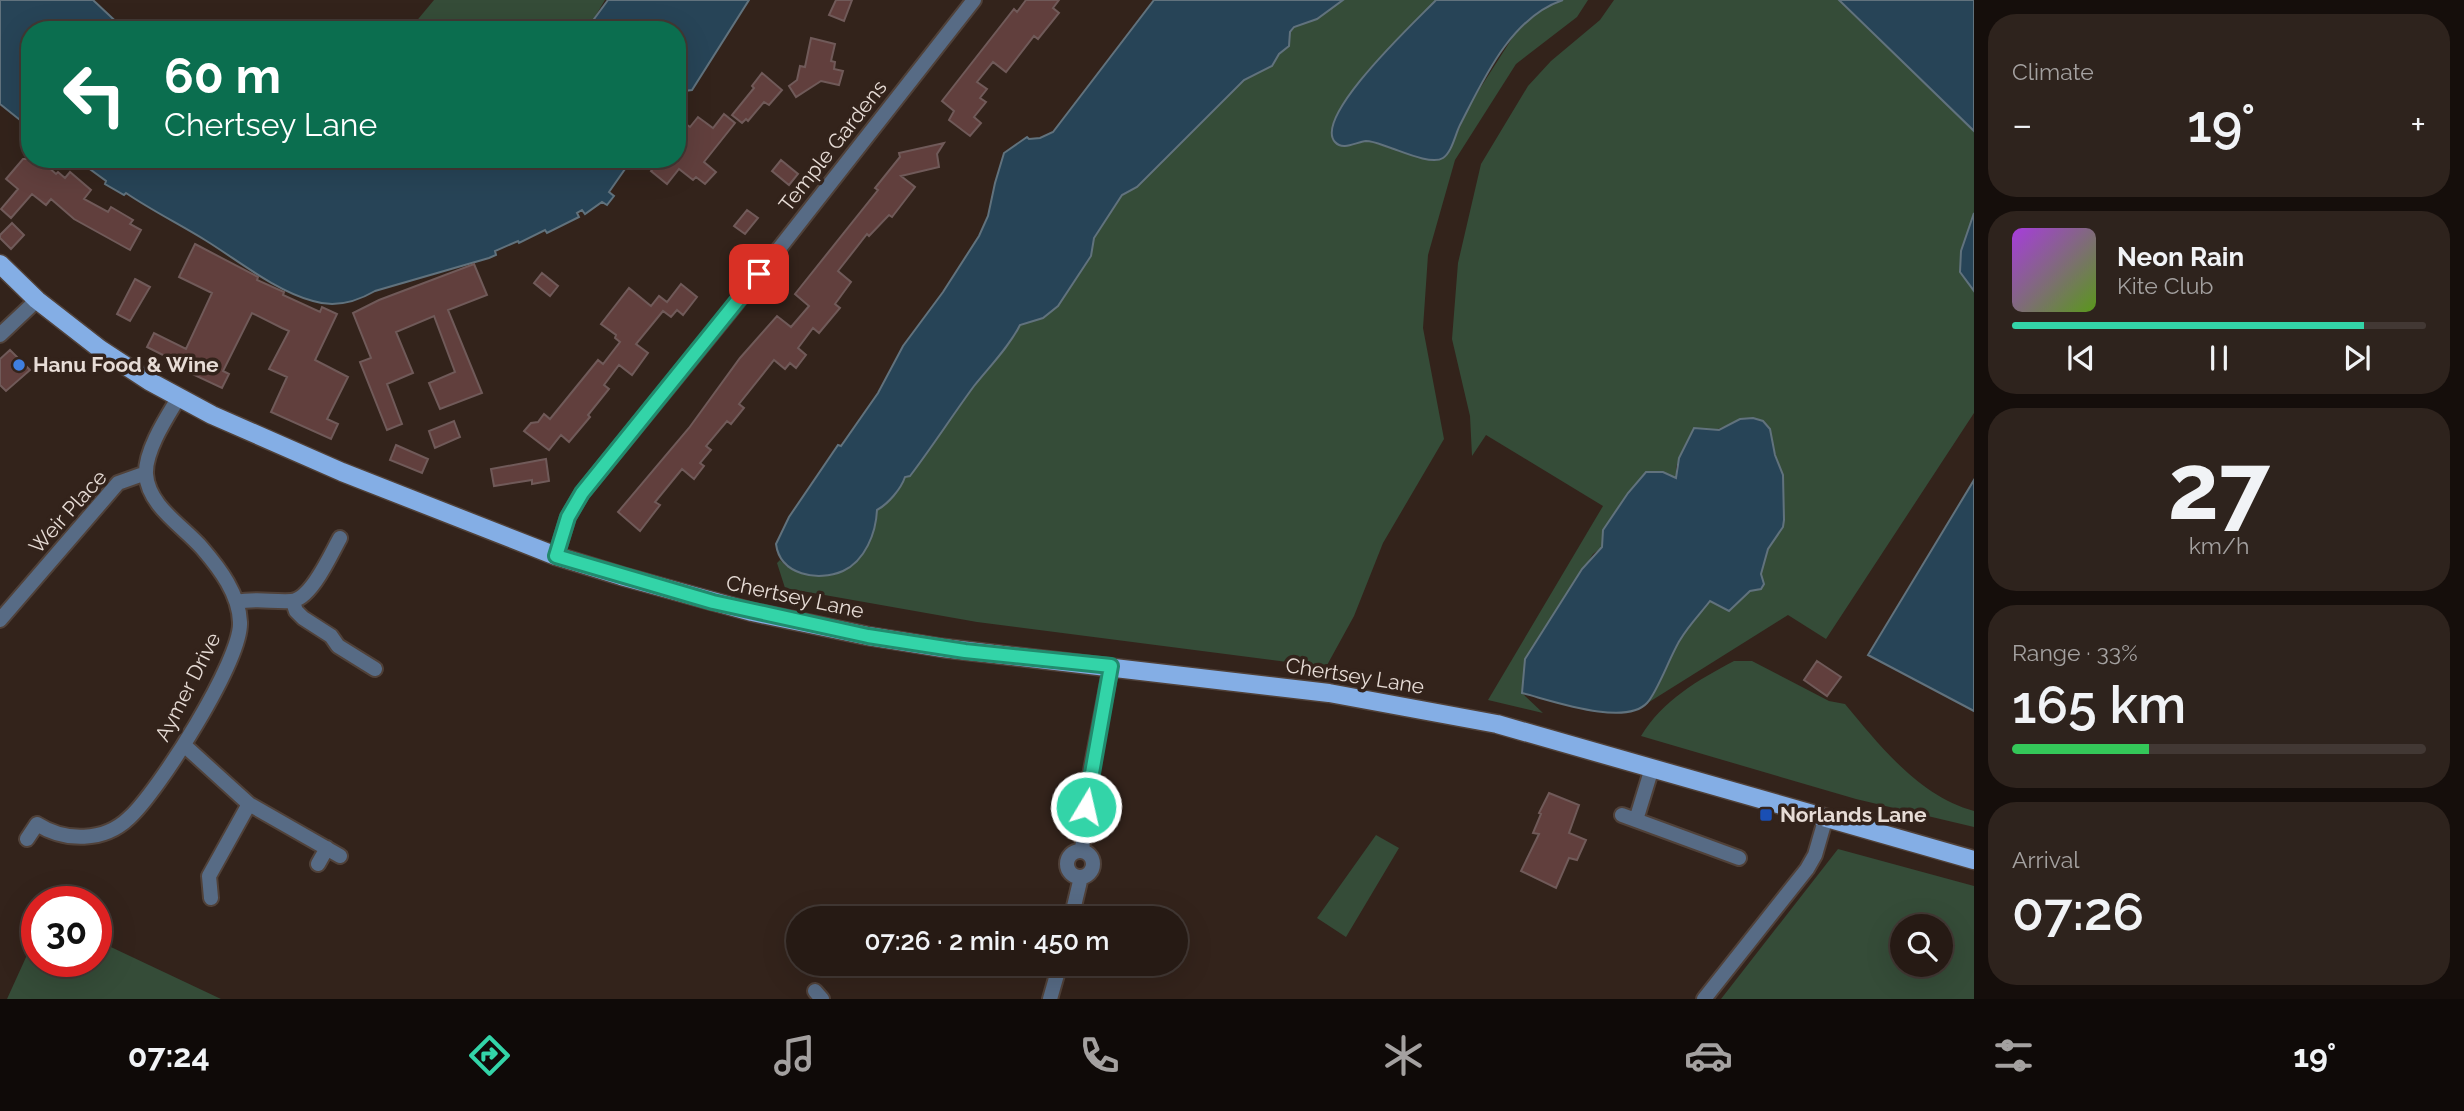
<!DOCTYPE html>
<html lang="en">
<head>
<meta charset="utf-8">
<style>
  :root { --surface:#261a14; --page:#2e231d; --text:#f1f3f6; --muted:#a4a1a0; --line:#423834; --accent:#33d4a8 }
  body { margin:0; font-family:Raleway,sans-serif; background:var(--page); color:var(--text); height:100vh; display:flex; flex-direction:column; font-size:26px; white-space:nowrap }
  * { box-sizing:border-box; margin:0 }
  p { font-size:23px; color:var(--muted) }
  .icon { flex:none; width:38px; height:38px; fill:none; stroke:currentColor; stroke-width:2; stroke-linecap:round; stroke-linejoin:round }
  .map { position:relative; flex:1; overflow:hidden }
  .side { display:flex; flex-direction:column; gap:14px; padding:14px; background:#150e0b; width:490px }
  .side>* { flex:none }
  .top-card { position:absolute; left:21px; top:21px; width:665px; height:147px; border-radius:28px; box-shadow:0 7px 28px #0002,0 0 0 2px var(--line); background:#0b6e4f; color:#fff; overflow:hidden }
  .fabs { position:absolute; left:1890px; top:914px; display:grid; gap:14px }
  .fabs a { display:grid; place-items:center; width:63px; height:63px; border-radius:50%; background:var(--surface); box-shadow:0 7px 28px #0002,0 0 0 2px var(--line); font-size:35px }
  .speed { position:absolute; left:21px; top:886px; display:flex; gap:14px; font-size:35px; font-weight:700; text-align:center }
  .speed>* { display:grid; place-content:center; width:91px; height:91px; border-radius:50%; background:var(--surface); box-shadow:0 7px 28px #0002,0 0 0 2px var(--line); line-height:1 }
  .speed .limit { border:10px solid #d22; background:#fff; color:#111 }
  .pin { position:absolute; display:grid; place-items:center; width:60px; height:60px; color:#fff; margin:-30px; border-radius:14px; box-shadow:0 4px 10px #0006 }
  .me { position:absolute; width:77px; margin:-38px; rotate:9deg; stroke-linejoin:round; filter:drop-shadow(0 0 5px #0008) }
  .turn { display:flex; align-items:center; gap:24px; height:147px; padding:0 28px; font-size:32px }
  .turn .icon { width:91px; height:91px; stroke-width:2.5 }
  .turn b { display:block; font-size:49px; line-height:60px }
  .big { font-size:52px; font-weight:600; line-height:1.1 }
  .side .tile { flex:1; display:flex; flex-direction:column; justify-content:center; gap:10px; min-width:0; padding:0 24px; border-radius:28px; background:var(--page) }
  .side .dial { align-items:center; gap:0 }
  .dial b { font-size:91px; line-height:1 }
  .song { display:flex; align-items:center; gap:21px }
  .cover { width:84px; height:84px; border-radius:10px; background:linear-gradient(135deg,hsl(280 70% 55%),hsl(90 70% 35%)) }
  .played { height:7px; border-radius:4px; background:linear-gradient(90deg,var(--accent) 85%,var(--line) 85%) }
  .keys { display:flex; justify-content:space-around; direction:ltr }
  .heat { display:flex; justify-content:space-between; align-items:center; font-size:38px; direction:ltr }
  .charge { height:10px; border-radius:5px; background:linear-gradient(90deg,#34c759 33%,var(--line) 0) }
  .trip { position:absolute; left:786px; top:906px; width:402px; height:70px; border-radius:35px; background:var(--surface); box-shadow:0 7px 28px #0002,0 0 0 2px var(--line); font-weight:600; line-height:70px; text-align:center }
  .tab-bar { display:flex; height:112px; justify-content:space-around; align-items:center; background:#0f0a08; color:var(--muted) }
  .tab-bar .icon { width:49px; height:49px }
  .tab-bar .selected { color:var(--accent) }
  .tab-bar b { font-size:32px; color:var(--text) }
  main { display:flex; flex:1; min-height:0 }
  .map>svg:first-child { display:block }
  .green { fill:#354c38; fill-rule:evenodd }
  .water { fill:#274457; stroke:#61727d; stroke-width:2 }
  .building { fill:#613f3d; stroke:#705a59; stroke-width:2 }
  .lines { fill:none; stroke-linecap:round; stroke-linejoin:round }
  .minor-casing { stroke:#504139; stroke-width:18 }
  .primary-casing { stroke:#504139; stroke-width:21 }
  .minor { stroke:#576b85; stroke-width:14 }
  .primary { stroke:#84aee5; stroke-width:18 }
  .route-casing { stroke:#218a6d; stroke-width:18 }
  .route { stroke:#33d4a8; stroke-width:12 }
  .shop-dot { fill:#3f7fe0; stroke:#33231b; stroke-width:2.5 }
  .transit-dot { fill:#1a4fb4; stroke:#33231b; stroke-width:2.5 }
  .labels { text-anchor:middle; stroke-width:7; stroke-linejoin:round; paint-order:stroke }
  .street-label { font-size:21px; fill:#e7dcd6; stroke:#33231b }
  .poi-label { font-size:21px; font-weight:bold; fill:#e7dcd6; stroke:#33231b; text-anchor:start }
</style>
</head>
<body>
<main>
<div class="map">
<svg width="1974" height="999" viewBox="0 0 1974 999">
  <rect width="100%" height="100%" fill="#33231b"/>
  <path class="green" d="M434 0H605L587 30H409Z
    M1343 0H1436L1368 70 1332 126 1346 146 1368 141 1425 159 1436 160 1450 149 1472 101 1516 32 1547 5 1563 0H1588L1577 17 1516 64 1455 160 1428 255 1423 328 1444 439 1383 543 1354 616 1326 667 977 622 785 588 777 563 780 560 787 567 877 520V510L905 477 910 476C932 447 952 415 974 386 989 366 1010 347 1020 325L1043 318 1091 256 1094 238 1122 194 1137 187 1244 80 1272 66 1279 54 1289 46 1290 32 1294 27 1317 19Z
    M1614 0H1839L1974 131V213L1961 251 1960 272 1974 291V413L1826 639 1788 615 1646 704 1680 638 1710 601 1729 611 1750 591 1760 589C1761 576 1763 562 1767 550 1772 538 1782 531 1784 520L1783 475 1776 457 1770 429 1740 419C1722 429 1704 433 1686 443L1676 467V478L1646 473 1628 493 1602 547 1593 554 1525 659 1522 693 1543 713 1488 700 1603 506 1486 435 1472 456 1470 416 1452 339 1458 263 1481 164 1528 86 1551 61 1600 20Z
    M1734 661H1752L1829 701 1845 704C1880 746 1919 796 1974 811V827L1856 799 1641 736C1663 700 1698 680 1734 661Z
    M1376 835 1399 848 1346 937 1317 918Z
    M1838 849 1974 886V999H1721ZM1902 926H1941V964H1902Z
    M37 933V961H96V940L221 999H7Z"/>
  <path class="water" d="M0 0H93L125 30H30V128L0 104Z
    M608 0H749L692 90 684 91 677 99V30H586Z
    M1154 0H1343L1317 19 1294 27 1290 32 1289 46 1279 54 1272 66 1244 80 1137 187 1122 195 1094 238 1091 256 1058 306 1043 318 1020 325C1009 347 989 367 974 386 952 416 932 447 910 476L905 477C901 489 888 504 877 510 876 533 865 561 843 571 818 582 780 575 776 544L789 517 838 445 841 446 878 393 903 346 943 292 979 236 988 216 995 183 1004 153 1027 137 1029 139 1040 138 1053 132Z
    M1436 0H1563C1511 17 1483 80 1460 125 1455 135 1452 152 1443 158 1432 165 1403 152 1391 148 1384 146 1374 141 1366 141 1356 142 1343 151 1335 142 1312 117 1418 19 1436 0Z
    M1839 0H1974V131Z
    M76 159H632L609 192 614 196 607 205 602 202 585 214 582 210 577 213 579 217 547 233 545 230 519 243 518 241 495 251 496 255 489 258 375 291C356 302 335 308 313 301 274 290 239 261 205 240 179 224 151 210 126 193L124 195 105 184 106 181Z
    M1974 213V291L1960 272 1961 251Z
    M1753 418 1763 421 1770 429 1775 455 1783 475 1784 520 1783 527 1768 549 1761 574 1764 584 1761 589 1750 591 1729 611 1710 601C1700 614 1688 626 1680 640 1670 656 1658 691 1647 703 1625 727 1550 700 1522 693L1525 659 1582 569 1602 547 1603 530 1628 493 1646 472H1663L1676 478 1679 458 1694 428 1719 430 1740 419Z
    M1974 480V711L1868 655Z"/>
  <path class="building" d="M836 0H852L844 21 829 15Z
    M1026 0H1059L1053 8 1059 13 1038 39 1034 36 1006 72 993 62 977 82 987 89 980 98 986 102 974 117 981 123 970 136 949 120 954 111 942 101 1014 9 1017 12Z
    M811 38 835 44 831 61 835 62 834 69 843 71 839 85 821 81 796 97 789 86 797 80 800 66 805 67Z
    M762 73 782 90 769 105 764 102 748 121 746 119 742 123 732 115 754 88 752 86Z
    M724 114 735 123 704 162 716 172 705 184 696 177 693 180 679 169 667 184 651 171 661 159H677V118L690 127 698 117 713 128Z
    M944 143 937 154 939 167 901 176 915 187 892 217 889 215 869 236 867 234 838 271 851 282 835 304 840 308 819 333 813 328 798 348 806 355 796 368 790 363 785 369 774 360 739 404 744 408 731 424 727 421 706 446 711 450 700 463 704 466 694 479 682 469 655 502 660 505 640 531 618 512 689 428 740 358 777 316 791 327 809 306 795 294 878 190 875 188 900 157 899 153Z
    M23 159H39L56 174 58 172 65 178 70 172 91 190 84 199 108 212 111 207 133 220 130 224 141 230 130 250 74 219 51 199 46 205 32 194 11 218 1 209 18 189 6 179Z
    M781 160 798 174 789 185 772 171Z
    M747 210 758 218 745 234 734 226Z
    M12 223 24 235 11 249 0 238V235Z
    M195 244 258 277 257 280 284 292 283 295 320 312 322 307 337 314 315 360 348 377 327 419 338 424 331 439 271 412 287 377 269 369 289 331 282 328 252 313 223 371 229 374 222 388 190 373 191 369 147 347 154 333 186 349 212 293 179 277Z
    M474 264 487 295 448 310 482 393 440 409 429 383 455 372 434 316 396 332 413 373 387 384 402 424 387 430 360 362 371 358 353 313 379 300Z
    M542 273 558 286 550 296 534 283Z
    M135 279 150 287 130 321 117 314Z
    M681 284 697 297 683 315 677 310 671 317 663 311 636 344 648 353 632 375 619 365 604 385 609 389 588 415 590 417 569 442 561 435 549 450 524 431 531 423 538 422 544 414 550 419 598 360 603 364 620 342 615 338 616 335 601 324 629 288 651 306 659 296 667 302Z
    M10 350 30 370 6 391 0 385V359Z
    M454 421 460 437 435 448 429 431Z
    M396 445 428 459 422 473 390 460Z
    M546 459 549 481 532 484V480L494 486 491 469Z
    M1817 661 1841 677 1827 696 1804 680Z
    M1549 793 1579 805 1569 833 1586 840 1577 860 1569 858 1556 888 1521 871 1539 834 1533 833 1541 814 1539 813Z"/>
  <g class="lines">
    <g class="minor-casing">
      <path id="minor" d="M0 335 37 300
        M556 556 568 517 582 493 731 310 974 0
        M237 602C256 598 272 602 291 601 311 600 331 554 340 538
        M293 602 296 611 303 618 331 636 338 646 375 669
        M0 620 118 483 146 473
        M184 745 249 804 340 856
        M1622 815 1739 858
        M1636 820 1652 768
        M27 839 37 824C65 842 104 842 129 818 158 792 242 660 240 622 239 594 220 569 202 548 183 526 148 506 146 474 145 450 167 417 179 397
        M1067 864a13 13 0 1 1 26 0a13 13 0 1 1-26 0Z
        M1082 851 1088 786 1111 666
        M318 864 327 848
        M211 898 209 876 249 804
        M1071 919 1081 877
        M815 991 822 999
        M1050 999 1060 964
        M1704 999 1807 869 1815 855 1826 817"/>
    </g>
    <g class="primary-casing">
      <path id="primary" d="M0 264 37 300 100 349 149 381 212 415 342 472 556 556 621 576 752 612 868 636 943 648 1329 693 1497 724 1974 860"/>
    </g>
    <use href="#minor" class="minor"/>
    <use href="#primary" class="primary"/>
  </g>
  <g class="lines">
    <g class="route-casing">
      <path id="route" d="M759 274 582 493 568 517 556 556 713 602 868 636 965 651 1111 666 1086 807"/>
    </g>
    <use href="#route" class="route"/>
  </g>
  <circle class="shop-dot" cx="19" cy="365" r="7"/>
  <rect class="transit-dot" x="1759" y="808" width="14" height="14" rx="3.5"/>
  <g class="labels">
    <g class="street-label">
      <text transform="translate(833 146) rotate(-52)" y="7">Temple Gardens</text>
      <text transform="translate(68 512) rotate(-48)" y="7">Weir Place</text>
      <text transform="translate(795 597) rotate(12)" y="7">Chertsey Lane</text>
      <text transform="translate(1355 676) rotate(9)" y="7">Chertsey Lane</text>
      <text transform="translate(188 687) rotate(-63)" y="7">Aymer Drive</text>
    </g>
    <g class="poi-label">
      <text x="33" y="372">Hanu Food &amp; Wine</text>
      <text x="1780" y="822">Norlands Lane</text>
    </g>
  </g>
</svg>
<div class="fabs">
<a><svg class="icon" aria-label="search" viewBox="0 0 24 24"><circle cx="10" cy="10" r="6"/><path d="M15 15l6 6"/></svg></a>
</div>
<div class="speed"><div class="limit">30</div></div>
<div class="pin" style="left:759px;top:274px;background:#d93025"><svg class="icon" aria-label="arrive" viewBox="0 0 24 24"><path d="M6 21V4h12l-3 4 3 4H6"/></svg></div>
<svg class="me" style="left:1086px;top:807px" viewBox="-20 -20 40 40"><circle r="17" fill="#33d4a8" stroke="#fff" stroke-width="3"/><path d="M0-11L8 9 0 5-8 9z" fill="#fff"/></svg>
<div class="trip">07:26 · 2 min · 450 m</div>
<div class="top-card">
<div class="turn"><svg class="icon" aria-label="left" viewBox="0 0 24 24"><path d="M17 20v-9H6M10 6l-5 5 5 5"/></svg><div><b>60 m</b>Chertsey Lane</div></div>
</div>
</div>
<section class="side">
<div class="tile"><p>Climate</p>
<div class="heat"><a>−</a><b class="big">19°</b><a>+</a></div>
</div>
<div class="tile">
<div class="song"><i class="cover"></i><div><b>Neon Rain</b><p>Kite Club</p></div></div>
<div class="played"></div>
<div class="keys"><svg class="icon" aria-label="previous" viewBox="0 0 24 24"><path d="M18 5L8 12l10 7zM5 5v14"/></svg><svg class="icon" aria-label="pause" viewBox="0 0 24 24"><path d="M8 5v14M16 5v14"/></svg><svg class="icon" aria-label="next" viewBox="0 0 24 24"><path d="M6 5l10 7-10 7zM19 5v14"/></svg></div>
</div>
<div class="tile dial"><b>27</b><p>km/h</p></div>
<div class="tile"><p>Range · 33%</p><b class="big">165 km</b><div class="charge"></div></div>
<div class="tile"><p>Arrival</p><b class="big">07:26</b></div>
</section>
</main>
<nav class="tab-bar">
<b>07:24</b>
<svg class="icon selected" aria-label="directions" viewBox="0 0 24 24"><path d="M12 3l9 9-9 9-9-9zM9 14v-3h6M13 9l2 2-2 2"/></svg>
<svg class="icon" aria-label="music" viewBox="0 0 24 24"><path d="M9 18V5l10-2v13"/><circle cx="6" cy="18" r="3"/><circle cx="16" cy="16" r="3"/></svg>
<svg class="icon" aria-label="phone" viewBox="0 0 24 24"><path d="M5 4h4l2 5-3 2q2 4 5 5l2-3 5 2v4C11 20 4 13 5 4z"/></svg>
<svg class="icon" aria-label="climate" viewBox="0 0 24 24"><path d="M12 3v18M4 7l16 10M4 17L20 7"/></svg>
<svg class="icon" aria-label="car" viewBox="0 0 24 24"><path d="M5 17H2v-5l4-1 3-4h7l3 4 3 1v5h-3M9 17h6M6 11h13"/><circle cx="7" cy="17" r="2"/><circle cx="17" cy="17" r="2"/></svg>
<svg class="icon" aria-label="filters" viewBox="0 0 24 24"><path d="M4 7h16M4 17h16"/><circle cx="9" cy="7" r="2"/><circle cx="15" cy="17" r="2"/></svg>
<b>19°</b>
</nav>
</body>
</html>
